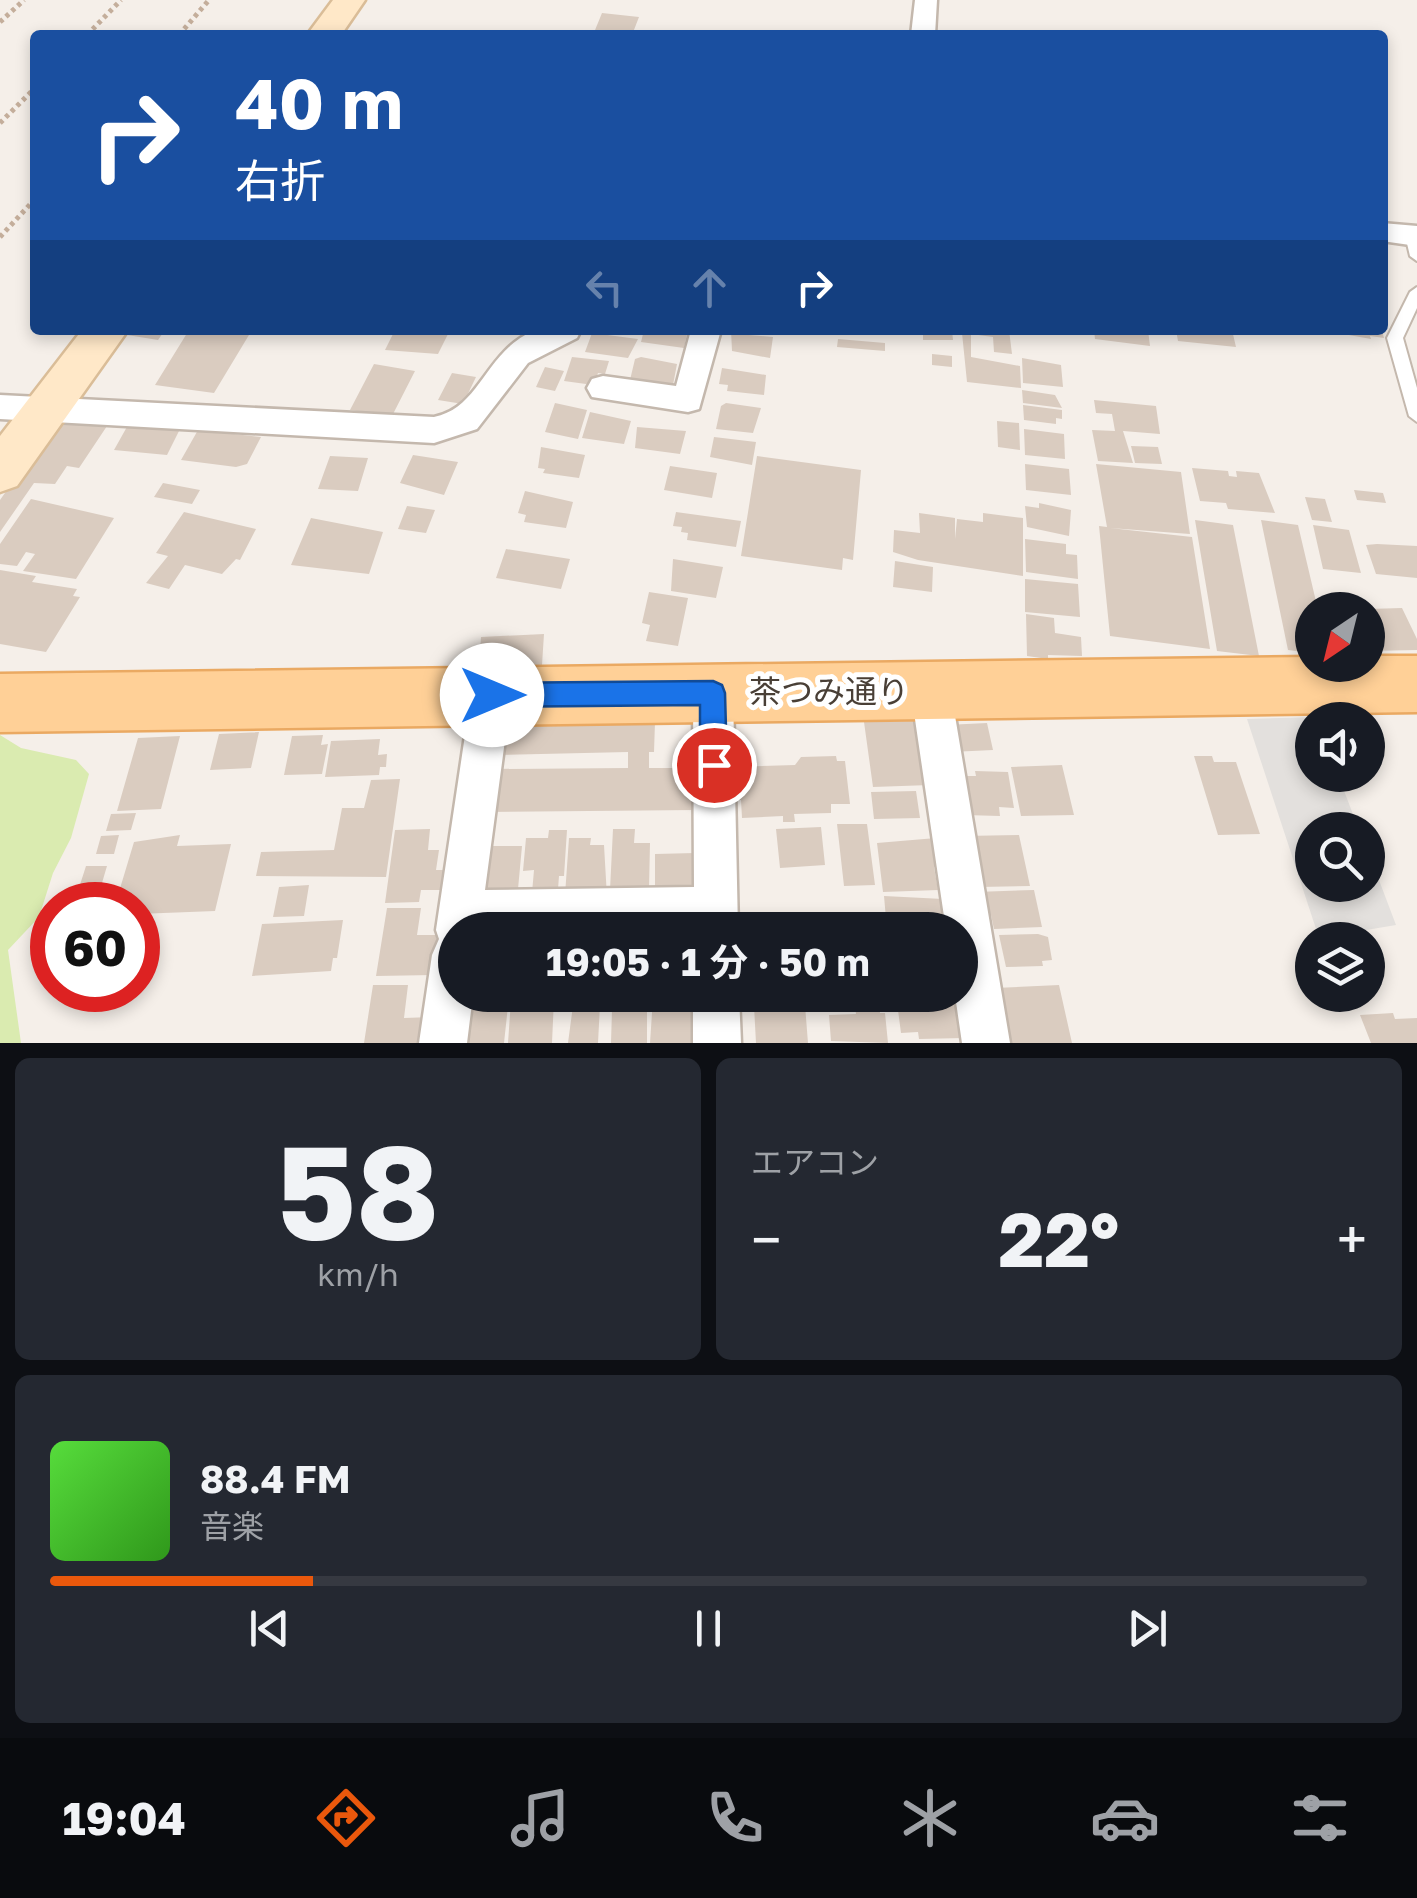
<!DOCTYPE html>
<html lang="ja">
<head>
<meta charset="utf-8">
<style>
  :root { --surface:#171b24; --page:#242831; --text:#f1f3f6; --muted:#9ea1a6; --line:#363941; --accent:#ea580c }
  body { margin:0; font-family:"Golos Text","Noto Sans JP",sans-serif; background:var(--page); color:var(--text); height:100vh; display:flex; flex-direction:column; font-size:38px; white-space:nowrap }
  * { box-sizing:border-box; margin:0 }
  p { font-size:32px; color:var(--muted) }
  .icon { flex:none; width:55px; height:55px; fill:none; stroke:currentColor; stroke-width:2; stroke-linecap:round; stroke-linejoin:round }
  .map { position:relative; height:1043px; overflow:hidden }
  .details { display:flex; flex-direction:column; gap:15px; padding:15px; background:#0d0f14; flex:1 }
  .details>* { flex:none }
  .top-card { position:absolute; left:30px; top:30px; width:1358px; height:305px; border-radius:10px; box-shadow:0 5px 15px #0003; background:#1a4fa0; color:#fff; overflow:hidden }
  .needle { width:65px; rotate:215deg }
  .controls { position:absolute; left:1295px; top:592px; display:grid; gap:20px }
  .controls a { display:grid; place-items:center; width:90px; height:90px; border-radius:50%; background:var(--surface); box-shadow:0 5px 15px #0003; font-size:50px }
  .speed { position:absolute; left:30px; top:882px; display:flex; gap:20px; font-size:50px; font-weight:700; text-align:center }
  .speed>* { display:grid; place-content:center; width:130px; height:130px; border-radius:50%; background:var(--surface); box-shadow:0 5px 15px #0003; line-height:1 }
  .speed .limit { border:15px solid #d22; background:#fff; color:#111 }
  .pin { position:absolute; display:grid; place-items:center; width:85px; height:85px; color:#fff; margin:-42px; border:5px solid #fff; border-radius:50%; box-shadow:0 2px 10px #0007 }
  .me { position:absolute; width:110px; margin:-55px; rotate:90deg; stroke-linejoin:round; filter:drop-shadow(0 0 8px #0008) }
  .turn { display:flex; align-items:center; gap:35px; height:210px; padding:0 40px; font-size:45px }
  .turn .icon { width:130px; height:130px; stroke-width:2.5 }
  .turn b { display:block; font-size:70px; line-height:85px }
  .lanes { display:flex; align-items:center; height:95px; padding:0 40px; background:#0003; justify-content:center; gap:50px; direction:ltr }
  .lanes .off { opacity:.35 }
  .big { font-size:75px; font-weight:700; line-height:1.1 }
  .details .tile { flex:1; display:flex; flex-direction:column; justify-content:center; gap:15px; min-width:0; padding:0 35px; border-radius:15px; background:var(--page) }
  .details .dial { align-items:center; gap:0 }
  .dial b { font-size:130px; line-height:1 }
  .song { display:flex; align-items:center; gap:30px }
  .cover { width:120px; height:120px; border-radius:15px; background:linear-gradient(135deg,hsl(110 70% 55%),hsl(110 70% 35%)) }
  .played { height:10px; border-radius:5px; background:linear-gradient(90deg,var(--accent) 20%,var(--line) 20%) }
  .keys { display:flex; justify-content:space-around; direction:ltr }
  .heat { display:flex; justify-content:space-between; align-items:center; font-size:55px; direction:ltr }
  .details .tiles { flex:1; display:grid; gap:15px; grid-template-columns:1fr 1fr }
  .tile:last-child { grid-column:span 2 }
  .trip { position:absolute; left:438px; top:912px; width:540px; height:100px; border-radius:50px; background:var(--surface); box-shadow:0 5px 15px #0003; font-weight:700; line-height:100px; text-align:center }
  .menu { display:flex; height:160px; justify-content:space-around; align-items:center; background:#090b0e; color:var(--muted) }
  .menu .icon { width:70px; height:70px }
  .menu .on { color:var(--accent) }
  .menu b { font-size:45px; color:var(--text) }
  .map>svg:first-child { display:block }
  .green { fill:#daebb0 }
  .parking { fill:#e3e0dd }
  .building { fill:#daccc0 }
  .lines { fill:none; stroke-linecap:round; stroke-linejoin:round }
  .lane-casing { stroke:#c4b8ad; stroke-width:4 }
  .street-casing { stroke:#c4b8ad; stroke-width:5 }
  .secondary-casing { stroke:#dabd98; stroke-width:5 }
  .primary-casing { stroke:#eaa962; stroke-width:5 }
  .path { stroke:#c4ae9b; stroke-width:5; stroke-dasharray:4 4; stroke-linecap:butt }
  .lane { fill:#fff; fill-rule:evenodd }
  .street { fill:#fff; fill-rule:evenodd }
  .secondary { fill:#ffe8c8; fill-rule:evenodd }
  .primary { fill:#ffd097; fill-rule:evenodd }
  .route { fill:#1a73e8; stroke:#114b97; stroke-width:2.5 }
  .labels { text-anchor:middle; stroke-width:10; stroke-linejoin:round; paint-order:stroke }
  .street-label { font-size:32px; fill:#493f36; stroke:#fff }
</style>
</head>
<body>
<div class="map">
<svg width="1417" height="1043" viewBox="0 0 1417 1043">
  <rect width="100%" height="100%" fill="#f5efe9"/>
  <path class="green" d="M0 735 21 748 76 760 89 774 71 838 53 873 39 917 8 950 21 1043H0Z"/>
  <path class="parking" d="M1316 717 1312 720V775H1338L1359 830H1312V885H1368V851L1396 925 1319 938 1247 719Z"/>
  <path class="building" d="M602 13 639 17 632 35H593Z
    M124 330H165L158 340 121 334Z
    M189 330H252L214 393 155 385Z
    M395 330H450L438 354 385 350Z
    M644 330H688L684 348 641 342Z
    M731 330H750L749 335 773 337 770 358 732 351Z
    M923 330H952L953 340H923Z
    M954 330H1009L1012 354 994 352 993 337 971 334V357L1020 366 1021 388 967 382 962 333Z
    M1094 330H1148L1150 346 1095 339Z
    M1176 330H1232L1236 347 1178 341Z
    M1321 330H1382L1384 338 1370 336 1371 339Z
    M592 333 638 339 628 358 585 352Z
    M838 339 885 343V351L837 347Z
    M932 354 952 356V367L932 365Z
    M572 357 609 361 605 374 598 373 595 382 586 384 564 381Z
    M641 357 677 364 673 385 630 380 635 359Z
    M1022 358 1061 365 1063 387 1023 383Z
    M374 364 415 371 392 416 350 410Z
    M545 367 564 371 555 391 536 387Z
    M722 368 766 375 764 395 727 391 728 385 719 384Z
    M452 373 476 377 463 404 438 400Z
    M1022 390 1055 395 1062 408 1023 403Z
    M1094 400 1156 406 1160 434 1123 431 1133 463 1098 461 1092 430 1115 431 1112 414 1096 413Z
    M555 403 587 410 578 439 545 432Z
    M726 403 761 408 753 433 716 429 721 406Z
    M1023 405 1062 410V419L1056 418V424L1024 420Z
    M590 412 631 421 624 444 582 438Z
    M66 420 107 426 79 468 67 466 55 484 34 483 0 532V500L52 426Z
    M997 421 1019 423 1020 450 998 447Z
    M128 425 180 429 167 455 114 450Z
    M637 427 686 431 680 454 635 448Z
    M1024 429 1064 434 1065 459 1025 455Z
    M198 430 261 437 247 464 236 467 181 460Z
    M714 437 756 442 752 465 710 457Z
    M1131 446 1158 447 1162 464 1135 463Z
    M541 447 585 455 579 478 543 473 545 469 538 468Z
    M413 455 458 462 444 495 400 483Z
    M330 456 368 458 358 491 318 489Z
    M757 456 861 470 853 560 843 558 842 570 741 556Z
    M1025 464 1069 469 1071 495 1026 490Z
    M1096 464 1181 472 1190 534 1110 528 1192 537 1210 649 1110 636 1099 526 1107 527Z
    M670 466 717 473 712 498 664 490Z
    M1192 468 1228 471 1229 476 1237 477 1236 471 1259 473 1275 513 1228 509 1226 503 1200 501Z
    M163 483 200 490 192 504 154 497Z
    M1354 490 1383 493 1386 503 1357 500Z
    M525 491 573 502 566 528 524 522 526 515 518 513Z
    M1305 497 1325 499 1332 522 1312 520Z
    M31 499 114 518 76 579 23 571 35 554 26 552 17 566 0 564V544Z
    M1039 503 1071 510 1069 536 1027 527 1025 506 1039 508Z
    M407 506 435 510 426 533 398 529Z
    M184 512 256 529 240 560 236 559 222 574 185 565 169 589 146 583 168 556 156 553Z
    M676 512 741 521 736 547 687 540 688 533 681 532 682 527 673 526Z
    M919 513 955 518V539L957 519 983 522V513L1023 518V576L918 560 893 552 894 530 920 533Z
    M311 518 383 532 369 574 291 565Z
    M1195 520 1233 525 1259 656 1217 651Z
    M1261 520 1298 525 1318 610H1312V653L1288 650Z
    M1313 525 1349 530 1361 573 1323 569Z
    M1025 539 1066 544V554L1077 555 1078 579 1026 572Z
    M1377 544 1417 546V578L1376 574 1366 545Z
    M506 549 570 559 561 589 496 578Z
    M673 559 723 567 716 598 671 591Z
    M895 561 933 567 932 592 893 587Z
    M0 570 36 576 32 582 77 589 73 596 80 597 46 652 0 644Z
    M1025 579 1078 584 1080 617 1025 612Z
    M649 592 688 598 678 646 646 641 650 625 642 623Z
    M1360 602 1363 610H1328L1324 603Z
    M1402 608 1417 639V650L1368 651V609Z
    M1026 614 1054 618 1055 633 1081 637 1082 656 1048 655V659L1027 656Z
    M544 634 542 665 479 668 481 637Z
    M915 721 920 753 925 752 930 785 873 787 864 722Z
    M655 722 654 752H649V768H696V810L486 812 491 769 628 768V752L494 755 497 724Z
    M987 723 993 750 951 752 946 725Z
    M259 732 251 768 210 770 219 734Z
    M323 735 321 745 328 744 322 774 284 775 292 736Z
    M180 736 161 809 117 811 138 738Z
    M380 739 378 755 387 754 386 767H380L379 775 325 777 331 741Z
    M836 756 837 761H845L850 804H831V813L794 814 795 822H783V816L742 818 741 800H734L732 767 795 765 801 757Z
    M1194 756H1212L1214 762H1236L1260 834 1218 835Z
    M1062 765 1074 815 1021 816 1011 767Z
    M975 771 1008 772 1014 808 999 807 1000 816 965 815 960 776H976Z
    M400 779 386 877 256 876 261 852 334 850 342 808H364L371 780Z
    M916 791 920 818 874 819 871 792Z
    M136 813 131 830 106 831 111 814Z
    M837 824H867L875 885 844 886Z
    M821 827 825 865 780 868 776 829Z
    M430 829 428 850H439L436 870H446L443 890H421L419 902 385 903 395 830Z
    M613 829H635L634 843H650L649 889 610 890Z
    M549 830H567L564 876H559L558 889 552 888V893H532L534 870 523 871 526 838H548Z
    M119 835 114 854H96L101 836Z
    M180 835 177 846 231 844 215 911 138 914V905H115L134 842Z
    M1019 835 1030 886 979 887 964 836Z
    M569 838H591L590 845H604L607 897 565 895Z
    M936 838 940 866 934 867 938 890 883 892 877 843Z
    M487 846H522L518 889 477 890Z
    M695 853 696 888 655 896V854Z
    M86 866H107L99 893 77 894Z
    M309 885 304 916 273 917 279 887Z
    M1034 890 1042 927 994 929 991 915 980 917 975 892Z
    M884 896 943 899 946 916H940L942 930H887Z
    M387 908H421L417 935H437L433 975 376 976Z
    M844 913H881L883 930H846Z
    M343 920 337 958H333L331 971 252 976 262 924Z
    M1038 934 1048 937 1052 960 1042 961 1043 966 1006 967 999 935Z
    M373 985H408L404 1018 432 1017 429 1043H364Z
    M1059 985 1072 1043H1005L995 988Z
    M896 995H958L964 1038 919 1039 918 1032 901 1033Z
    M574 998H593L592 1006 600 1005 598 1043H568Z
    M653 998H680L679 1012H696V1043H650Z
    M554 999 552 1043H508L511 1000Z
    M647 1002V1043H611L612 1010H620V1003Z
    M805 1005 808 1043H756L754 1006Z
    M879 1005 880 1013H885L888 1043 831 1041 829 1015 856 1014 855 1006Z
    M508 1006 504 1043H461L465 1007Z
    M1393 1013 1395 1019 1417 1018V1043H1371L1360 1015Z"/>
  <g class="lines">
    <g class="lane-casing">
      <path id="lane" d="M1412 230 1417 232V261L1410 256 1405 235Z
        M1417 287V308L1403 338 1417 388V422L1409 416 1387 338 1410 292Z"/>
    </g>
    <g class="street-casing">
      <path id="street" d="M915 0H937L935 35H911Z
        M1382 223 1417 226V246L1382 241Z
        M535 330H581L577 338 528 363 477 429 434 443 0 419V395L434 417C481 408 484 352 535 330Z
        M691 330H721L699 409 688 412 592 397 587 388 592 379 603 376 676 386Z
        M931 674 945 679 951 692 1010 1043H962L955 995H960V930H946L911 692 917 679Z
        M713 675 727 680 733 693 738 930H455V995H473L467 1043H419L432 955 439 939 436 930 471 695 477 682 491 677 505 682 511 695 485 890 694 887 693 693 699 680Z
        M693 995H739L741 1043H693Z"/>
    </g>
    <g class="secondary-casing">
      <path id="secondary" d="M333 0H365L341 35H307Z
        M82 330H128L17 486 0 492V436Z"/>
    </g>
    <g class="primary-casing">
      <path id="primary" d="M1368 656H1417V712L0 732V674L1312 657V665H1368Z"/>
    </g>
    <path class="path" d="M0 22 24 0
      M87 35 121 0
      M179 35 209 0
      M0 123 35 88
      M0 237 35 199"/>
    <use href="#lane" class="lane"/>
    <use href="#street" class="street"/>
    <use href="#secondary" class="secondary"/>
    <use href="#primary" class="primary"/>
  </g>
  <path class="route" d="M713 681 722 685 725 693 727 765 723 774 714 778 704 774 700 765V705L492 707 483 703 479 695 483 686 492 683Z"/>
  <g class="labels">
    <g class="street-label">
      <text x="829" y="703">茶つみ通り</text>
    </g>
  </g>
</svg>
<div class="controls">
<a><svg class="needle" viewBox="-14 -14 28 28"><path d="M0-13l5 13h-10z" fill="#e53935"/><path d="M0 13l5-13h-10z" fill="#9ea1a6"/></svg></a>
<a><svg class="icon" aria-label="sound" viewBox="0 0 24 24"><path d="M4 9h4l5-4v14l-5-4H4zM17 9q2 3 0 6"/></svg></a>
<a><svg class="icon" aria-label="search" viewBox="0 0 24 24"><circle cx="10" cy="10" r="6"/><path d="M15 15l6 6"/></svg></a>
<a><svg class="icon" aria-label="layers" viewBox="0 0 24 24"><path d="M12 4l9 5-9 5-9-5zM3 14l9 5 9-5"/></svg></a>
</div>
<div class="speed"><div class="limit">60</div></div>
<div class="pin" style="left:714px;top:765px;background:#d93025"><svg class="icon" aria-label="arrive" viewBox="0 0 24 24"><path d="M6 21V4h12l-3 4 3 4H6"/></svg></div>
<svg class="me" style="left:492px;top:695px" viewBox="-20 -20 40 40"><circle r="19" fill="#fff"/><path d="M0-13L10 11 0 6-10 11z" fill="#1a73e8"/></svg>
<div class="trip">19:05 · 1 分 · 50 m</div>
<div class="top-card">
<div class="turn"><svg class="icon" aria-label="right" viewBox="0 0 24 24"><path d="M7 20v-9h11M14 6l5 5-5 5"/></svg><div><b>40 m</b>右折</div></div>
<div class="lanes"><svg class="icon off" aria-label="left" viewBox="0 0 24 24"><path d="M17 20v-9H6M10 6l-5 5 5 5"/></svg><svg class="icon off" aria-label="ahead" viewBox="0 0 24 24"><path d="M12 20V5M6 11l6-6 6 6"/></svg><svg class="icon" aria-label="right" viewBox="0 0 24 24"><path d="M7 20v-9h11M14 6l5 5-5 5"/></svg></div>
</div>
</div>
<section class="details">
<div class="tiles">
<div class="tile dial"><b>58</b><p>km/h</p></div>
<div class="tile"><p>エアコン</p>
<div class="heat"><a>−</a><b class="big">22°</b><a>+</a></div>
</div>
<div class="tile">
<div class="song"><i class="cover"></i><div><b>88.4 FM</b><p>音楽</p></div></div>
<div class="played"></div>
<div class="keys"><svg class="icon" aria-label="previous" viewBox="0 0 24 24"><path d="M18 5L8 12l10 7zM5 5v14"/></svg><svg class="icon" aria-label="pause" viewBox="0 0 24 24"><path d="M8 5v14M16 5v14"/></svg><svg class="icon" aria-label="next" viewBox="0 0 24 24"><path d="M6 5l10 7-10 7zM19 5v14"/></svg></div>
</div>
</div>
</section>
<nav class="menu">
<b>19:04</b>
<svg class="icon on" aria-label="directions" viewBox="0 0 24 24"><path d="M12 3l9 9-9 9-9-9zM9 14v-3h6M13 9l2 2-2 2"/></svg>
<svg class="icon" aria-label="music" viewBox="0 0 24 24"><path d="M9 18V5l10-2v13"/><circle cx="6" cy="18" r="3"/><circle cx="16" cy="16" r="3"/></svg>
<svg class="icon" aria-label="phone" viewBox="0 0 24 24"><path d="M5 4h4l2 5-3 2q2 4 5 5l2-3 5 2v4C11 20 4 13 5 4z"/></svg>
<svg class="icon" aria-label="climate" viewBox="0 0 24 24"><path d="M12 3v18M4 7l16 10M4 17L20 7"/></svg>
<svg class="icon" aria-label="car" viewBox="0 0 24 24"><path d="M5 17H2v-5l4-1 3-4h7l3 4 3 1v5h-3M9 17h6M6 11h13"/><circle cx="7" cy="17" r="2"/><circle cx="17" cy="17" r="2"/></svg>
<svg class="icon" aria-label="filters" viewBox="0 0 24 24"><path d="M4 7h16M4 17h16"/><circle cx="9" cy="7" r="2"/><circle cx="15" cy="17" r="2"/></svg>
</nav>
</body>
</html>
